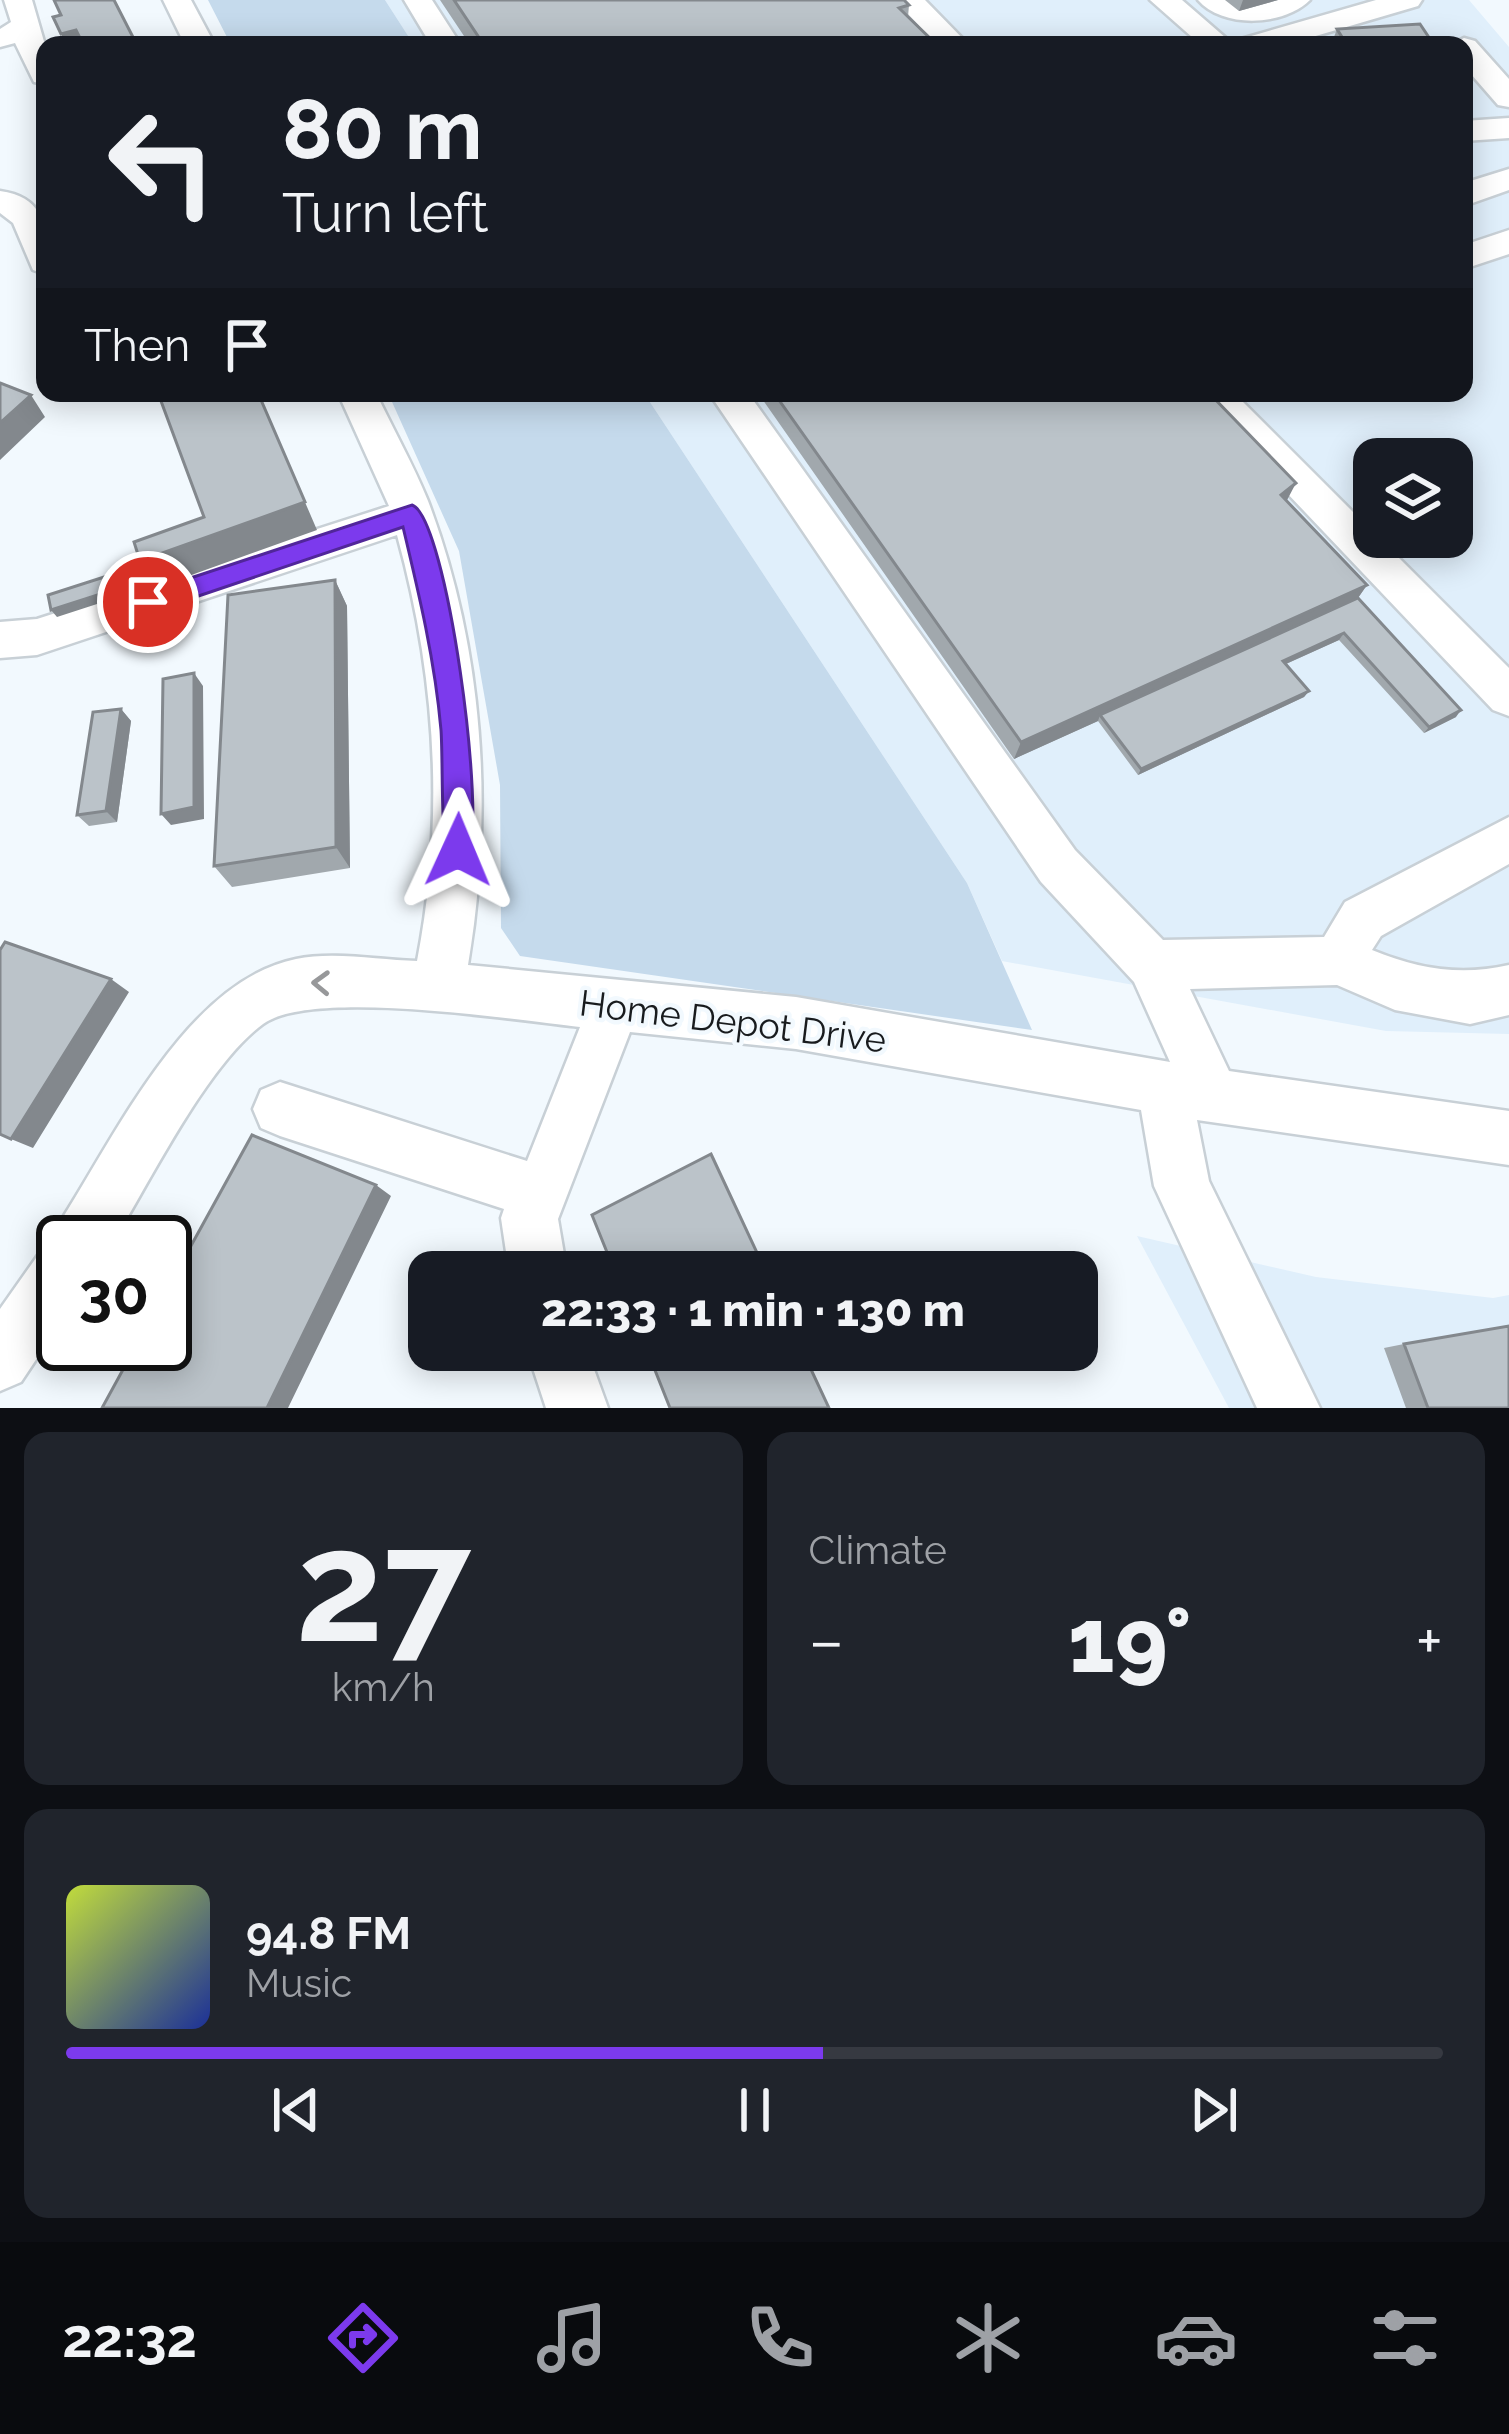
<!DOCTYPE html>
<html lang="en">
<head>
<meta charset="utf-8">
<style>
  :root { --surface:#171b24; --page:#20242c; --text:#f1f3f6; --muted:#9ea1a6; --line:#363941; --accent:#7c3aed }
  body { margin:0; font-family:Raleway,sans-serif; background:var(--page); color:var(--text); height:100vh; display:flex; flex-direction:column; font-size:45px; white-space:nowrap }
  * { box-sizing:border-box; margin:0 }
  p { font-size:39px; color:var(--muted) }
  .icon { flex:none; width:66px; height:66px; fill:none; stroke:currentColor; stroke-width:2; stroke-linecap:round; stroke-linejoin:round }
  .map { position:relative; height:1408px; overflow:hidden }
  .details { display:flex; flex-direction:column; gap:24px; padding:24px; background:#0d0f14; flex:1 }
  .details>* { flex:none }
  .top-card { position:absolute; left:36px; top:36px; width:1437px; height:366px; border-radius:24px; box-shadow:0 6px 30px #0003; background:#171b24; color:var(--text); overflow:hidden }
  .buttons { position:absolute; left:1353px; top:438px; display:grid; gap:24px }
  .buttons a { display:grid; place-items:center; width:120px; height:120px; border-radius:24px; background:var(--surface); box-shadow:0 6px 30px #0003; font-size:60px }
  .speed { position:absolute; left:36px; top:1215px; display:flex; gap:24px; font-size:60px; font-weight:700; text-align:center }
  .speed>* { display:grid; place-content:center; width:156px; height:156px; border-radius:50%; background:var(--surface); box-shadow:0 6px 30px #0003; line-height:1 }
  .speed .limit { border:6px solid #111; border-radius:18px; background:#fff; color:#111 }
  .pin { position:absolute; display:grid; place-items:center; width:102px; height:102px; color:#fff; margin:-51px; border:6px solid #fff; border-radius:50%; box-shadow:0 3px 12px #0007 }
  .me { position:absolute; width:132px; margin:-66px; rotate:1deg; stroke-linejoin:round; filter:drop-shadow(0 0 9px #0008) }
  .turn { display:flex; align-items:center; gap:42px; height:252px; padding:0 48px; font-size:54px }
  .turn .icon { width:156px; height:156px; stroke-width:2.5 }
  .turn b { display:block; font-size:84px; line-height:102px }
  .then { display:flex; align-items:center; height:114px; padding:0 48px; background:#0003; gap:24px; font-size:45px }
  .big { font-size:90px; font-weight:800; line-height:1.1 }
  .details .widget { flex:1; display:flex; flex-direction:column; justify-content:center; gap:18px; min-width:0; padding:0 42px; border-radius:24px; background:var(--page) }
  .details .dial { align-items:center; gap:0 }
  .dial b { font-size:156px; line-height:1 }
  .song { display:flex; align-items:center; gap:36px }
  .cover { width:144px; height:144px; border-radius:18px; background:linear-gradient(135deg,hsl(70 70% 55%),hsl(230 70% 35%)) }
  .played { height:12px; border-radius:6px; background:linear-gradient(90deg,var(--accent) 55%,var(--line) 55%) }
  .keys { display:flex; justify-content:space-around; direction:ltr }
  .heat { display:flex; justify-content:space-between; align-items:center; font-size:66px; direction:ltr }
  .details .tiles { flex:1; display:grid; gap:24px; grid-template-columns:1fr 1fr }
  .widget:last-child { grid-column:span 2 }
  .trip { position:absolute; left:408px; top:1251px; width:690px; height:120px; border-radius:24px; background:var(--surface); box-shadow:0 6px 30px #0003; font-weight:800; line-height:120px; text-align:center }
  .menu { display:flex; height:192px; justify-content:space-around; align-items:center; background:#090b0e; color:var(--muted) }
  .menu .icon { width:84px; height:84px }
  .menu .current { color:var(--accent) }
  .menu b { font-size:54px; color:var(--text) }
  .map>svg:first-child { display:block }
  .built { fill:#e0effb; fill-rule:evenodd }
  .green { fill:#c5daec }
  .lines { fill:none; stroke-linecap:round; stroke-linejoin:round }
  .minor-casing { stroke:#c8d0d6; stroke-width:5 }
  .minor { fill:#fff; fill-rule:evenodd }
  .wall { fill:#a1a8ad }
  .shaded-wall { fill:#83888d }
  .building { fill:#bbc3c9; stroke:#83888d; stroke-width:3 }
  .oneway { stroke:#97989a }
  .route { fill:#7c3aed; stroke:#51269a; stroke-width:3 }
  .labels { text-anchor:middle; stroke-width:9; stroke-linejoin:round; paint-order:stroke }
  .street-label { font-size:36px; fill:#181b1e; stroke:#f2f9fe }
</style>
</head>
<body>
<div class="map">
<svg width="1509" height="1408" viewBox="0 0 1509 1408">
  <rect width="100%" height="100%" fill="#f2f9fe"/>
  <path class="built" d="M385 0H1469L1509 47V1034L1386 1031 1002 961 967 883 644 393H1464V45H414ZM1374 459H1452V537H1374Z
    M1137 1236 1316 1277 1493 1298 1509 1295V1408H1229Z"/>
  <path class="green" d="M208 0H385L414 45H231Z
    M388 393H644L967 883 1032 1030 520 956 501 928 500 785 459 551Z"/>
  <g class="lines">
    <g class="minor-casing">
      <path id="minor" d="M4 0H32L45 45V84L34 82 15 43 0 47V29L11 22Z
        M163 0H191L215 45H185Z
        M404 0H432L461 45H431Z
        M895 0H925L969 45H937Z
        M1150 0H1182L1234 45H1201Z
        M1198 0H1310C1284 26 1223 29 1198 0Z
        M1376 0H1422L1418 6 1285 45H1237L1241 39Z
        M1464 38 1475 41 1509 79V107L1498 105 1464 66V45H1450Z
        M1509 118V138L1464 141V121Z
        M1509 169V190L1464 206V183Z
        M0 191C50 198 45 232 45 274L33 270 13 223 0 213Z
        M1509 230V254L1464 269V245Z
        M338 393H376C393 429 413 464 428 501 484 649 494 811 468 965L796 997 1170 1062 1134 982 1041 882 709 393H748L1075 850 1163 940 1324 937 1345 902 1509 817V864L1381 936 1372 950C1418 969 1461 976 1509 965V1015L1470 1024 1395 1010 1337 985 1190 989 1229 1071 1509 1111V1165L1197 1120 1209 1181 1320 1408H1257L1154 1186 1141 1110 796 1049 630 1032 558 1219 567 1272H509L501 1218 504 1209 280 1136 261 1128 253 1109 261 1090 280 1082 527 1161 580 1027C514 1020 312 988 263 1024 207 1065 151 1180 113 1242H63V1319L21 1382 0 1391V1309L43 1248 52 1244 60 1222C116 1135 187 981 296 959 333 951 380 960 417 961 445 817 436 676 397 535L37 655 0 658V622L37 619 389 506Z
        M1192 393H1234L1509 668V716L1493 710Z
        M527 1350H587L608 1408H546Z"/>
    </g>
    <use href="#minor" class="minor"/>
  </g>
  <path class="wall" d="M440 0H904L909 5 908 17 937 45H470Z
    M1225 0H1278L1239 11Z
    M1337 29 1434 45H1331Z
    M758 393H1209L1286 501 1367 585 1358 598 1456 717 1424 733 1339 640 1286 664 1309 691 1304 697 1138 775 1098 721 1014 759Z
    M335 580 347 606 350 868 232 887 214 866Z
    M121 709 131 721 117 822 89 826 77 815Z
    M1404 1344 1509 1408H1406L1384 1348Z"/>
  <path class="shaded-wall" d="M1243 0H1278L1239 11Z
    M76 30 83 45H66L61 34Z
    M258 393 317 530 158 587 140 561 305 502Z
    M31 395 45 417 0 460V423Z
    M1296 483 1285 504 1281 495Z
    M129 569 134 576 137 591 57 617 51 610Z
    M335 580 347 606 350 868 336 847Z
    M1367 585 1353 605 1100 715 1098 721 1014 759 1021 742Z
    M1344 633 1339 640 1279 667 1283 661Z
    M194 673 203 686 204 819 171 825 161 814Z
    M1309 691 1304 697 1138 775 1141 769Z
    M121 709 131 721 117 822 106 811Z
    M1461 710 1456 717 1424 733 1429 727Z
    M111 979 129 992 33 1148 11 1139Z
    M376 1185 391 1196 288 1408H267Z"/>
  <path class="building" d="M54 0H114L137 45H72L82 42 76 30 61 34 53 17 61 15Z
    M454 0H904L909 5 899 8 937 45H484Z
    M1420 24 1434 45H1347L1337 29Z
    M0 383 31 395 0 423Z
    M158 393H258L305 502 140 561 134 542 204 517Z
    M774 393H1209L1296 483 1281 495 1367 585 1021 742Z
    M129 569 132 584 51 610 48 595Z
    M335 580 336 847 214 866 228 595Z
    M1358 598 1461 710 1429 727 1344 633 1283 661 1309 691 1141 769 1100 715Z
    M194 673V807L161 814 163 679Z
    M121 709 106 811 77 815 93 712Z
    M5 942 111 979 11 1139 0 1134V950Z
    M252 1135 376 1185 267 1408H102L137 1344H165V1293Z
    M711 1154 766 1272H615L592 1215Z
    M1509 1326V1408H1428L1404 1344Z
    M647 1350H802L829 1408H670Z"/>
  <defs><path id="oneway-chevron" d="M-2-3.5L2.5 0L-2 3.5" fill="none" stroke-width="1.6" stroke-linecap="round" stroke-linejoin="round" transform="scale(3)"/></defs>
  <use class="oneway" href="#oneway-chevron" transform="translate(321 983) rotate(-178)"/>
  <path class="route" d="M412 505C447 517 487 819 468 860L458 864 447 860C441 844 443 755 441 730 435 661 419 594 403 527L148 613 135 602 139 595Z"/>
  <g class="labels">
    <g class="street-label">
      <text transform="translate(733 1021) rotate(7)" y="13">Home Depot Drive</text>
    </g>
  </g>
</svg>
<div class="buttons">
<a><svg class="icon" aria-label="layers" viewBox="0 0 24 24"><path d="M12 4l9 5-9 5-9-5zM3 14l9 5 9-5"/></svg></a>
</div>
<div class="speed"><div class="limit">30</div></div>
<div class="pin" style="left:148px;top:602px;background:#d93025"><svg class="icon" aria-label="arrive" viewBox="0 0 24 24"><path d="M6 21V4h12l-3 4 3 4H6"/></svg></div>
<svg class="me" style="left:458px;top:850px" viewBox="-20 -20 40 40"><path d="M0-17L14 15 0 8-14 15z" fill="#7c3aed" stroke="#fff" stroke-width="4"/></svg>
<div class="trip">22:33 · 1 min · 130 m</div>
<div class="top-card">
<div class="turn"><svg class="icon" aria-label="left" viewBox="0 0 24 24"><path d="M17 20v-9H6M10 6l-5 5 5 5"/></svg><div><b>80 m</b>Turn left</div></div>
<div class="then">Then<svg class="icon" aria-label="arrive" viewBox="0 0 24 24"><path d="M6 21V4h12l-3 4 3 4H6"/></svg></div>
</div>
</div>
<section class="details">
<div class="tiles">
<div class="widget dial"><b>27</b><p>km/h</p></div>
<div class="widget"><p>Climate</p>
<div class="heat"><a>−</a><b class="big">19°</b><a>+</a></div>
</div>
<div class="widget">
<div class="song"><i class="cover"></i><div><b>94.8 FM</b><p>Music</p></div></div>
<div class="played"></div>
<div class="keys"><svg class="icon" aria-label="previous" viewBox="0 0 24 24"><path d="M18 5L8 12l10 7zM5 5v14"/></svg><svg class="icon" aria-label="pause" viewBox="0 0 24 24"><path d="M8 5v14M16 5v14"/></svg><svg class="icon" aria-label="next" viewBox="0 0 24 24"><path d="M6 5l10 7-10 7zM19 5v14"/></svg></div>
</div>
</div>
</section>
<nav class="menu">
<b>22:32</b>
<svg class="icon current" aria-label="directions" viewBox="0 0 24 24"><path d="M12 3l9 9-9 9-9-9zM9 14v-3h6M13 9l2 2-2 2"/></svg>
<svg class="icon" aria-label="music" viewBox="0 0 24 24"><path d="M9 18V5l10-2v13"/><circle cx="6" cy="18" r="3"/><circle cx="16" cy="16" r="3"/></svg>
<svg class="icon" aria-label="phone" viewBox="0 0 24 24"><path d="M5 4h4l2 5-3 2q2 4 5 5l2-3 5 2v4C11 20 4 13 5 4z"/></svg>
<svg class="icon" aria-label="climate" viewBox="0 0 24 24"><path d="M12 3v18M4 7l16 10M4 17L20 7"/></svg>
<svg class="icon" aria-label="car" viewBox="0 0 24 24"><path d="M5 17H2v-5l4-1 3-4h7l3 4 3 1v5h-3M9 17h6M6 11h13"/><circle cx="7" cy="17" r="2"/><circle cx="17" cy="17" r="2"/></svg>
<svg class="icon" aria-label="filters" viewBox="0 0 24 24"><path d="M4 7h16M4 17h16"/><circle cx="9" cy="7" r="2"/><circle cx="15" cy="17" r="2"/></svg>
</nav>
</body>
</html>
